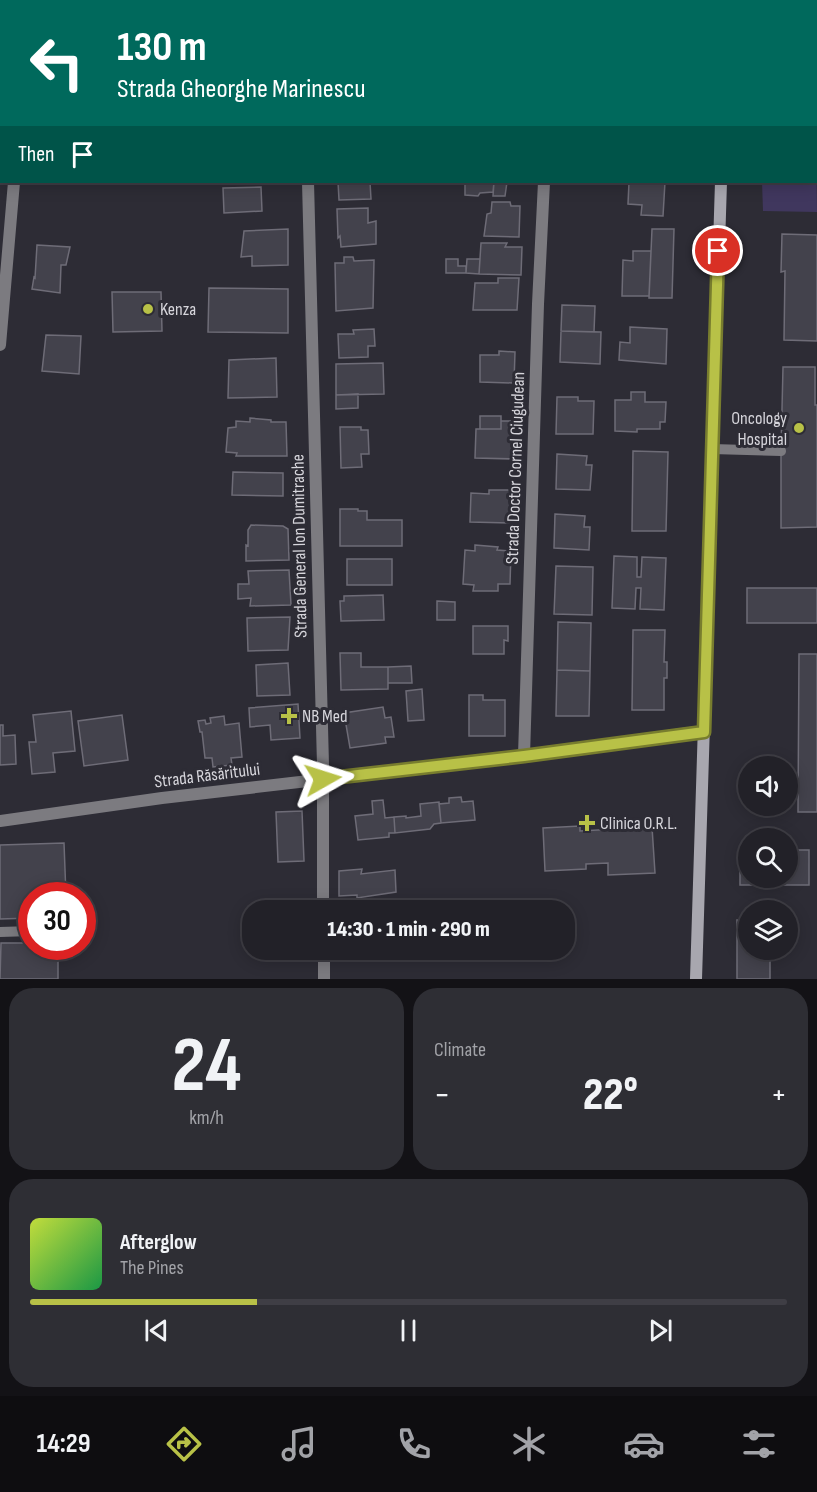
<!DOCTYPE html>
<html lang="en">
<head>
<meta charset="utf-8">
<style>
  :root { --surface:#222128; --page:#2e2e34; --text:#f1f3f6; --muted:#a2a3a8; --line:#3f3e45; --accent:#b8c147 }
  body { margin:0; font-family:"Sofia Sans Condensed",sans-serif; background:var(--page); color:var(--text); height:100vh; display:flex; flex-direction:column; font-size:22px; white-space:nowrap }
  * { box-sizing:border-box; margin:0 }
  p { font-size:20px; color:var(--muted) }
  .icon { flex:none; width:33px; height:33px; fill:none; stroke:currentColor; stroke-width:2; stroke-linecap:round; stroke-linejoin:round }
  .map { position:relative; height:979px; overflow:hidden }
  .details { display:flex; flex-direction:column; gap:9px; padding:9px; background:#131216; flex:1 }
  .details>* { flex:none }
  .banner { position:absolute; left:0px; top:0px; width:818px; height:183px; box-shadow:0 3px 15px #0003,0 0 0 2px var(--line); background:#00695c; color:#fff; overflow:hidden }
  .fabs { position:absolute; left:738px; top:756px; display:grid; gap:12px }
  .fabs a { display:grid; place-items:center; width:60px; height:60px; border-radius:50%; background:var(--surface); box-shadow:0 3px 15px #0003,0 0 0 2px var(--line); font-size:30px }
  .speed { position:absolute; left:18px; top:882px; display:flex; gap:12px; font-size:30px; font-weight:700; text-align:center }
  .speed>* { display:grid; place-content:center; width:78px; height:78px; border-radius:50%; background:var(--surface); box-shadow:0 3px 15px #0003,0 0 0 2px var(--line); line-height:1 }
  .speed .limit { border:9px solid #d22; background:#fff; color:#111 }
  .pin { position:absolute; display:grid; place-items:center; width:51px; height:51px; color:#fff; margin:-26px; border:3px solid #fff; border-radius:50%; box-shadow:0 2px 6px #0007 }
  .me { position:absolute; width:66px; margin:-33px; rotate:84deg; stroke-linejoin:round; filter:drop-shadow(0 0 4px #0008) }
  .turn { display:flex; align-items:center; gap:21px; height:126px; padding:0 18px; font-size:27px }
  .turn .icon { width:78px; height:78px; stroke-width:2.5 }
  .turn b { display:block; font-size:42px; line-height:51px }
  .then { display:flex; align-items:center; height:57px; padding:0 18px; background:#0003; gap:12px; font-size:22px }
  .big { font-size:45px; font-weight:800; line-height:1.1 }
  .details .tile { flex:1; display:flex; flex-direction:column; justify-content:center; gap:9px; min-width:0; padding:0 21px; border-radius:24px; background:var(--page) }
  .details .dial { align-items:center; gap:0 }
  .dial b { font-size:78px; line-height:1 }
  .song { display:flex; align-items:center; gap:18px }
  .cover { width:72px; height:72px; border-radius:9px; background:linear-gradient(135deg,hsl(70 70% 55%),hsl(140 70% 35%)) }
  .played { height:6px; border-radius:3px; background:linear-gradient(90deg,var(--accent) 30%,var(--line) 30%) }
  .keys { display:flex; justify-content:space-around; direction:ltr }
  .heat { display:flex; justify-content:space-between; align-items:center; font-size:33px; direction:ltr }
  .details .tiles { flex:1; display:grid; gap:9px; grid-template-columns:1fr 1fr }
  .tile:last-child { grid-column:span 2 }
  .trip { position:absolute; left:242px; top:900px; width:333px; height:60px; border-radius:24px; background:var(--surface); box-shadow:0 3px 15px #0003,0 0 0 2px var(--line); font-weight:800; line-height:60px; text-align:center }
  .menu { display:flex; height:96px; justify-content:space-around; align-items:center; background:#0e0d10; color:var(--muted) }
  .menu .icon { width:42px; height:42px }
  .menu .selected { color:var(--accent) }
  .menu b { font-size:27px; color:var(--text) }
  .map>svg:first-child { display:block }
  .green { fill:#40375e }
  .building { fill:#43424c; stroke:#6e6c77; stroke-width:1.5 }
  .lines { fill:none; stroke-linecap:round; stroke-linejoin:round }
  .lane { stroke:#7c7b80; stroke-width:10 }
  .street { stroke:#7c7b80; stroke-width:12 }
  .secondary { stroke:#a8a7af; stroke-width:12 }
  .route-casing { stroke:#787d2e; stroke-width:15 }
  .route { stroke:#b8c147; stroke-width:10 }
  .poi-dot { fill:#b8c147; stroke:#2d2c35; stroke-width:2 }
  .labels { text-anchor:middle; stroke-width:6; stroke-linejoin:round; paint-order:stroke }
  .poi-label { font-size:18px; fill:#d6d5db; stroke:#2d2c35; text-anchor:start }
  .street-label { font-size:18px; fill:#d6d5db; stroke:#2d2c35 }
</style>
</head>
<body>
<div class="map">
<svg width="817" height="979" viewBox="0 0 817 979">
  <rect width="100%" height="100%" fill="#2d2c35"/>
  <path class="green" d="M764 0H817V91L816 2H764Z
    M816 122 817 212 763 211 762 182H816Z"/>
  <path class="building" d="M18 0H62L63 2H18Z
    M240 0H279V2H240Z
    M332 0H364V2H332Z
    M493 0H539V2H492Z
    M634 0H659V2H634Z
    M251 182H277V183L251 184Z
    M338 182H370L371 199 339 200Z
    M465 182H494L493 192 480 193 478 196 465 195Z
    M494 182H507L505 196H493Z
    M629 182H665L663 216 641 215 642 205 628 204Z
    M261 187 262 211 224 213 223 188Z
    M492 202H510L511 206H520L519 237 484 236 487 214 491 213Z
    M368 208V223L376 221V244L341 247 340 236 338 238 337 209Z
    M288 229V265L252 266V256L241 257 244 231Z
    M652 229H674L672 298H649Z
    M782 234 817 235V341L784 340 785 271 781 272Z
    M481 243H507L505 247H522L521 275 479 274Z
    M37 245 70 247 66 265H61L60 293 32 289 34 277 35 278Z
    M633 251H651L649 296H622L623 260 633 261Z
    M344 257H353L354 261 374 260 373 308 336 311 335 263H344Z
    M446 259H458V266H466V273H446Z
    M467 259H480L479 274 466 273Z
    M498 278H519L517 310H473L475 283H498Z
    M209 288 288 289V333L208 332Z
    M112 292H161L162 331 113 332Z
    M562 305 595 306 594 332 561 331Z
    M630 327 667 329 666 364 619 360 620 342 630 343Z
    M374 329 375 346H368V357L339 358 338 334H354L353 330Z
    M561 331 601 332 600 364 560 362Z
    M46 335 81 336 79 374 42 371Z
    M499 351 515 352 514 383 480 382V355H499Z
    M276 358 277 397 228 398 229 360Z
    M383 363 384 394 336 395V364Z
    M783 367H815V405H817V527L781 528V451Z
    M631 392H645V402H666L665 422H660V429H637V432L615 431V400H631Z
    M358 394V408L336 409V395Z
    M557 397H578V401H594L593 434H556Z
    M480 416H501V429H480Z
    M250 418 271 420V422H286L287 456H236L237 453 226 452 228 428 236 427V421L250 422Z
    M501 421H516L515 459 475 458 476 429H501Z
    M340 427H361V430H368L369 454H361L362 467 341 468Z
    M633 451 668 452 666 531H632Z
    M557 454 587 456 586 465H592L590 490 556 489Z
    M233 472 283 473V496L232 495Z
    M489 490H511L510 523 470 522 471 493 489 494Z
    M340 509H358V511H367V520H402V546H340Z
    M555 514 585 516 584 527H590L589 550 554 548Z
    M251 525 283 526 288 529 289 560 246 561V545L248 546V530Z
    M475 545 498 547 497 550 511 551 510 584H498V591H473L474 585 463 584 465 550 475 551Z
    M614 556 637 557V577H641L642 557 666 558 664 610 640 609 641 588H636L635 609 612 608Z
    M347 559H392V585H347Z
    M556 566 593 567 592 615 554 614Z
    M289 570 291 605 250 606 251 598 238 599V584H249L248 571Z
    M747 588H817V623H747Z
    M383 595 384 620 341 621 340 601H344V596Z
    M437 601 455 602V620H437Z
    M290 617 288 650 248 651 247 618Z
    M558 622 591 623 590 671 557 670Z
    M473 626H508V641L504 640V654H473Z
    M633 630H665L664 662H667V678H664V710H632Z
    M340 653H361V667H388V689L341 690Z
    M799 654H817V812H798Z
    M288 663 290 695 257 696 256 665Z
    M411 666 412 683H388V667Z
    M557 670 590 671 589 716H556Z
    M422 689 424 720 408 721 406 691Z
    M469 695H483V700H505V736H469Z
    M298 704 300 738 271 740 270 725 250 727 249 708Z
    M383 707 385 718 391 717 394 737H385L386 743 350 748 344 713Z
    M71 711 75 751 53 753 55 772 32 774 29 742H36L33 715Z
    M122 715 128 760 84 766 78 721Z
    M224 716 225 725 239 723 242 757 231 758 232 765 213 767 212 758H205L202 732H200L198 721 205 720 206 724 211 723 210 718Z
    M0 725H3V736L15 735 16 764 0 765Z
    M461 797 462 802 473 801 475 820 441 823 439 804 449 803V798Z
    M383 800 385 818 394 817 395 833H389V837L358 840 355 816 373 814 372 801Z
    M439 802 441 823 434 824 430 829 395 833 394 817 406 816V818L421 816 420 804Z
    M302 811 304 861 278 862 276 812Z
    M580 826V831L652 827 655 873 608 875V863L586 864V869L545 871 543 828Z
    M64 843 66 896H32V918L0 919V845Z
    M740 850H748V878H788V850H809V885H740Z
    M362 869 361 874 395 870 396 892 357 898V895L339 896V871Z
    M737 920 748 921V950H770V979H737Z
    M1 943H32V946H58V979H0Z"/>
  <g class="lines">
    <path class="lane" d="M712 449 781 451
      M82 929H91
      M0 932 32 931"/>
    <path class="street" d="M303 0V2
      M96 2V0
      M553 2V0
      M308 182 323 765V910
      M0 345 14 182
      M524 756 538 304 544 182
      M0 821 162 798 524 756 704 731
      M324 950V979"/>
    <path class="secondary" d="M727 2V0
      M696 979 721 182"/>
  </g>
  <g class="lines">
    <g class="route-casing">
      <path id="route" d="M323 779 524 756 704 732 718 251"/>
    </g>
    <use href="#route" class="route"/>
  </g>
  <g class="poi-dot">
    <circle cx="148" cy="309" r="6"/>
    <circle cx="799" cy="428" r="6"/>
    <path d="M286 707h6v6h6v6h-6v6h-6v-6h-6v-6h6z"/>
    <path d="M584 814h6v6h6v6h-6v6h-6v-6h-6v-6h6z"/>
  </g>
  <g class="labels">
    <g class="poi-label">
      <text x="160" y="315">Kenza</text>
      <text x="787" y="424" text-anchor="end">Oncology<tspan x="787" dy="21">Hospital</tspan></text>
      <text x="302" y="722">NB Med</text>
      <text x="600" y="829">Clinica O.R.L.</text>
    </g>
    <g class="street-label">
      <text transform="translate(515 468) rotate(-88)" y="6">Strada Doctor Cornel Ciugudean</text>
      <text transform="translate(299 546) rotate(-91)" y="6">Strada General Ion Dumitrache</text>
      <text transform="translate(207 775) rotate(-7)" y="6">Strada Răsăritului</text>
    </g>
  </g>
</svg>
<div class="fabs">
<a><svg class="icon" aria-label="sound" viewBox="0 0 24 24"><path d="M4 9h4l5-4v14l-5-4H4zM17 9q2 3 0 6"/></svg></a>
<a><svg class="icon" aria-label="search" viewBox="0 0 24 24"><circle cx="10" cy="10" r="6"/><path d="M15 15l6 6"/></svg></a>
<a><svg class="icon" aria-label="layers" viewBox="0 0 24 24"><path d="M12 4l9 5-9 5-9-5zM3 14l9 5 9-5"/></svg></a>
</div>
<div class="speed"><div class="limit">30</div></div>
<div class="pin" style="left:718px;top:251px;background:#d93025"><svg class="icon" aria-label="arrive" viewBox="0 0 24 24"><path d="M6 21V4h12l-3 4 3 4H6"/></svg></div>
<svg class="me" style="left:323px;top:779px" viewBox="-20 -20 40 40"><path d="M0-17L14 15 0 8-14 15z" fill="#b8c147" stroke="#fff" stroke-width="4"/></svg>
<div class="trip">14:30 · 1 min · 290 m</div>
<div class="banner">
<div class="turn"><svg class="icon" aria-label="left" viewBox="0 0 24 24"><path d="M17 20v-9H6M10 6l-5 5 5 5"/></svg><div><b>130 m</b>Strada Gheorghe Marinescu</div></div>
<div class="then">Then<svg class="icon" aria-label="arrive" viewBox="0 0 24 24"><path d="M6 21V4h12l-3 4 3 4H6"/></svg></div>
</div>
</div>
<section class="details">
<div class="tiles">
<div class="tile dial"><b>24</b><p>km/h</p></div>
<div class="tile"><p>Climate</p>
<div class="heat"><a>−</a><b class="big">22°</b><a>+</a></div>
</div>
<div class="tile">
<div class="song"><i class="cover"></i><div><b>Afterglow</b><p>The Pines</p></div></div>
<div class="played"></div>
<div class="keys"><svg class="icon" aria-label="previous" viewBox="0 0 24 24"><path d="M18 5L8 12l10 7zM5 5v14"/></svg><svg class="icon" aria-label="pause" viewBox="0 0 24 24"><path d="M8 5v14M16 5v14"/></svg><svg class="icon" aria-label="next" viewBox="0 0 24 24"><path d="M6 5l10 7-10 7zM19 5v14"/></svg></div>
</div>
</div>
</section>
<nav class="menu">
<b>14:29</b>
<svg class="icon selected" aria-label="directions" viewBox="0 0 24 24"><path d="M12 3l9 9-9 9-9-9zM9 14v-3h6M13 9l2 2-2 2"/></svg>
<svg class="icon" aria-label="music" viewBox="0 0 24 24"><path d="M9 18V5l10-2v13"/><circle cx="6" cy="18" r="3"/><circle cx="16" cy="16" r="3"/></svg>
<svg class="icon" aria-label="phone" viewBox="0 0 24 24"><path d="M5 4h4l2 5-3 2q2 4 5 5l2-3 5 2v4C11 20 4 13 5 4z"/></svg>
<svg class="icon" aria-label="climate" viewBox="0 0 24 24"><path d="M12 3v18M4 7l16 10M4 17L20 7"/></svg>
<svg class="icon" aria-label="car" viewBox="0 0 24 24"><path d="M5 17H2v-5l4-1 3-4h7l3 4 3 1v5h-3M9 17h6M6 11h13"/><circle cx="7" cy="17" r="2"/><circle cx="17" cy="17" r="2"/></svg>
<svg class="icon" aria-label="filters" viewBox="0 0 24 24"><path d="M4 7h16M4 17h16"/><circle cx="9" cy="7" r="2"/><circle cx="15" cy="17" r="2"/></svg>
</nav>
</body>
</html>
